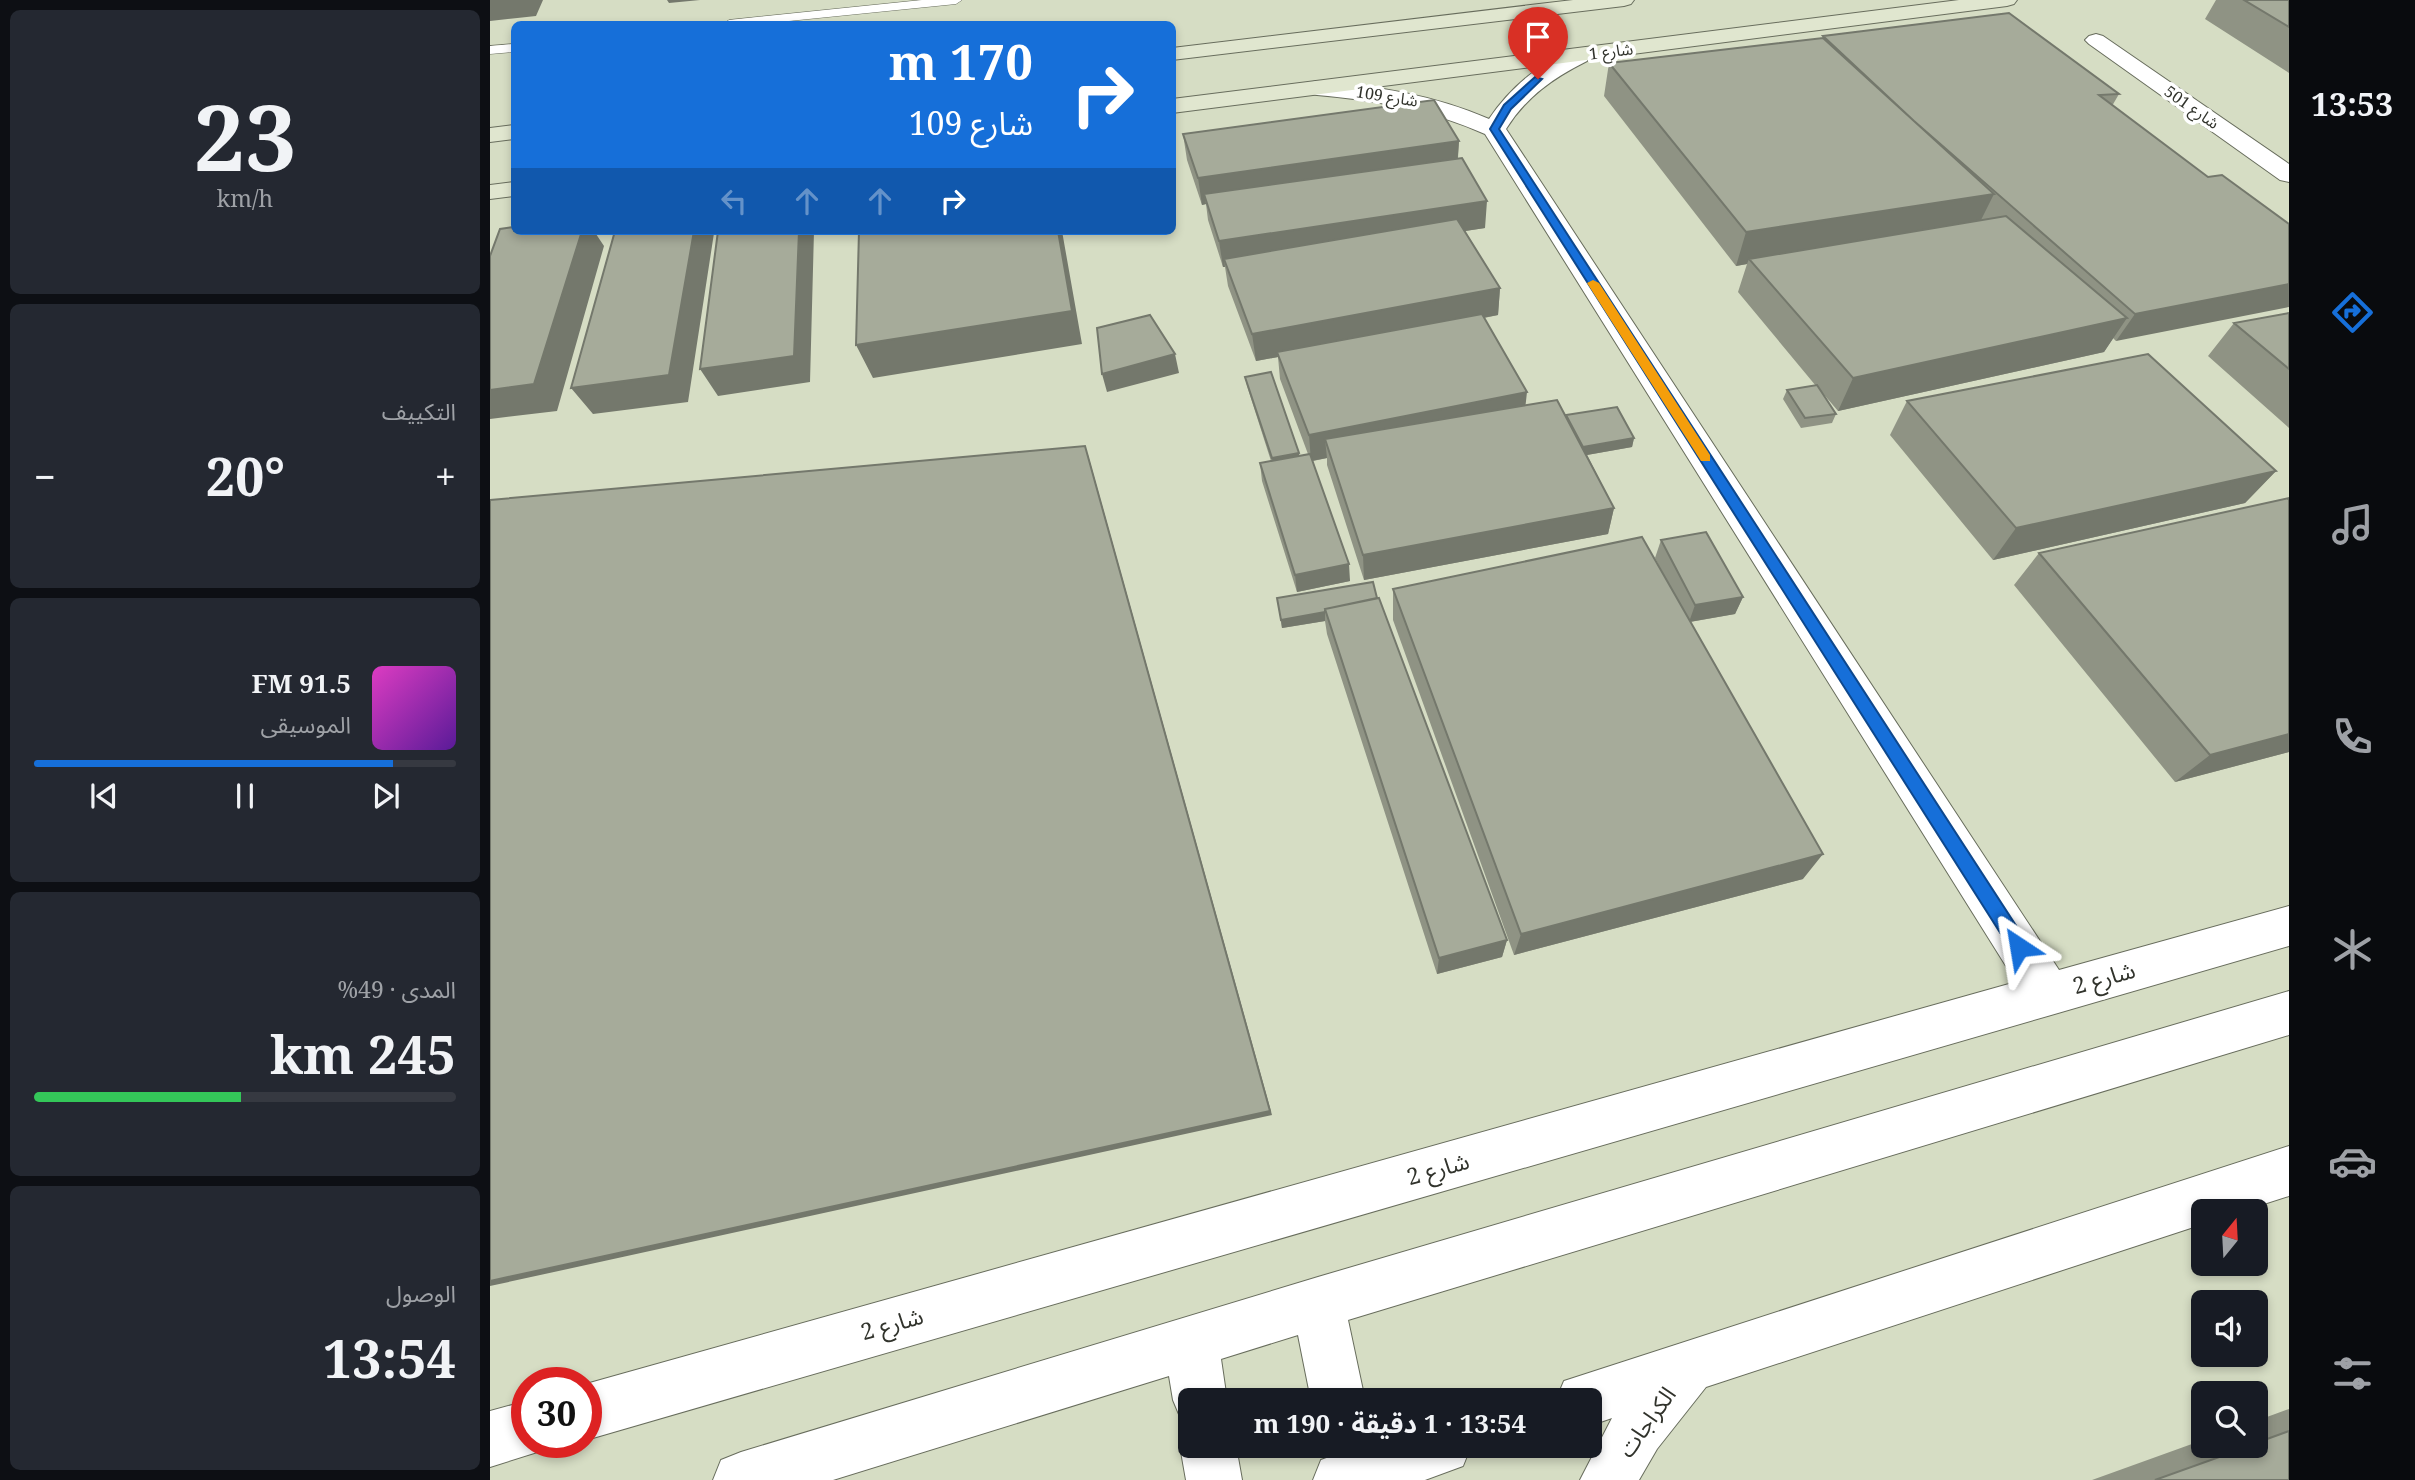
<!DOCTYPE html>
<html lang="ar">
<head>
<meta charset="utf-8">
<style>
  :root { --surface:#171b24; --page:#242831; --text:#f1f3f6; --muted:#9ea1a6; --line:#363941; --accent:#166fd9 }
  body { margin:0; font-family:"Noto Serif","Noto Sans Arabic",serif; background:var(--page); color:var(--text); direction:rtl; height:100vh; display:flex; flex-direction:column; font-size:26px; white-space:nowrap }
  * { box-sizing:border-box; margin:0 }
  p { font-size:23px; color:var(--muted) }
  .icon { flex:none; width:38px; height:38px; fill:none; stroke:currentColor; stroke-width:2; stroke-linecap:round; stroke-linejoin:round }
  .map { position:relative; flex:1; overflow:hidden; direction:ltr }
  .panel { display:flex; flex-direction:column; gap:10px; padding:10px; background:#0d0f14; width:490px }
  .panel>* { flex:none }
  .hud { position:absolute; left:21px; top:21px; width:665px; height:214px; border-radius:10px; box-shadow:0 4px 10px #0003; direction:rtl; background:#166fd9; color:#fff; overflow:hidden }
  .needle { width:46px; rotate:18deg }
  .buttons { position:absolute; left:1701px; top:1199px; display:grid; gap:14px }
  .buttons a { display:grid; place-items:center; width:77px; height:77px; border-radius:10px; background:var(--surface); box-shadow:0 4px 10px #0003; font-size:35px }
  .speed { position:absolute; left:21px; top:1367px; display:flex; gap:14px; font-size:35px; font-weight:700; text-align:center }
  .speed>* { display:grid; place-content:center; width:91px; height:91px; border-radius:50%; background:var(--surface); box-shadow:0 4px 10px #0003; line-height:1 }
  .speed .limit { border:10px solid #d22; background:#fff; color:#111 }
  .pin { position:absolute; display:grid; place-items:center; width:60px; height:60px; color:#fff; margin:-72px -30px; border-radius:50% 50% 50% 0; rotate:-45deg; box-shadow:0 0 7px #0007 }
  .pin .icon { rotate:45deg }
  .me { position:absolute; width:77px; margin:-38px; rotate:327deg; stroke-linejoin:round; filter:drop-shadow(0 0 5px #0008) }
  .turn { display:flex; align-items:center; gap:24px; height:147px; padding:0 28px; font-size:32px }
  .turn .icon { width:91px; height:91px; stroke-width:2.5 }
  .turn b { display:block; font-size:49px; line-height:60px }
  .lanes { display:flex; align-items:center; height:66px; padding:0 28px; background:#0003; justify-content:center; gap:35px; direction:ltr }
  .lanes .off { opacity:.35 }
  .big { font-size:52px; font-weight:700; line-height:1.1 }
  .panel .tile { flex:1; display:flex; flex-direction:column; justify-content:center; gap:10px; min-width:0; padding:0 24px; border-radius:10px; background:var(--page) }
  .panel .dial { align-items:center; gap:0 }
  .dial b { font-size:91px; line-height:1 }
  .song { display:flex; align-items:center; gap:21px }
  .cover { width:84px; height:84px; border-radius:10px; background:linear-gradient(135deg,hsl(310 70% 55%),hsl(270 70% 35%)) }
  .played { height:7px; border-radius:4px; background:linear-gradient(90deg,var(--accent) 85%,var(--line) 85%) }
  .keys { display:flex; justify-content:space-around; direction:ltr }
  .heat { display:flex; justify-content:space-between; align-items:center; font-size:38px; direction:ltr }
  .charge { height:10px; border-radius:5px; background:linear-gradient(90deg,#34c759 49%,var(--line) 0) }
  .trip { position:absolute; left:688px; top:1388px; width:424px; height:70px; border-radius:10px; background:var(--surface); box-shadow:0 4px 10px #0003; font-weight:700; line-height:70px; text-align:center; direction:rtl }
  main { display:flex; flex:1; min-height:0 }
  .tab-bar { display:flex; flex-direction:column; width:126px; justify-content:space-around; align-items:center; background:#090b0e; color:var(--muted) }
  .tab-bar .icon { width:49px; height:49px }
  .tab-bar .on { color:var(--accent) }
  .tab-bar b { font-size:32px; color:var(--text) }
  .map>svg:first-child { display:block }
  .built { fill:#d6ddc4; fill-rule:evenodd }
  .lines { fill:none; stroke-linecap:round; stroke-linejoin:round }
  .lane-casing { stroke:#686d5d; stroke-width:1 }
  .street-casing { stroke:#686d5d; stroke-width:2 }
  .secondary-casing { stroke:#686d5d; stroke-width:2 }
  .lane { fill:#fff; fill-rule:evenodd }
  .street { fill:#fff; fill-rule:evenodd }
  .secondary { fill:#e0e6cf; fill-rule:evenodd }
  .wall { fill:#8f9384 }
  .shaded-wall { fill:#74786c }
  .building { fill:#a6ab9a; stroke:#74786c; stroke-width:2 }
  .route { fill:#166fd9; stroke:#0e488d; stroke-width:2 }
  .slow { fill:#f59e0b }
  .labels { text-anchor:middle; stroke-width:7; stroke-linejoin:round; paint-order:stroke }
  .far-street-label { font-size:16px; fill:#31332c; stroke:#fff }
  .near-street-label { font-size:23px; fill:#31332c; stroke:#fff }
</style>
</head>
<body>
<main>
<nav class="tab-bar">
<b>13:53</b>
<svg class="icon on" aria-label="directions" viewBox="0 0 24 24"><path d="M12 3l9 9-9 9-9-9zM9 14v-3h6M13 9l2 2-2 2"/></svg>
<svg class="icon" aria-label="music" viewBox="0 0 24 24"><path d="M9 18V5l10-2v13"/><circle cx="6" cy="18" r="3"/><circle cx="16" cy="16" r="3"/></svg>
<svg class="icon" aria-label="phone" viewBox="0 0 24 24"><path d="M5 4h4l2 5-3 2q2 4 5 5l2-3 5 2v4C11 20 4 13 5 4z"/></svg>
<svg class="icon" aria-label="climate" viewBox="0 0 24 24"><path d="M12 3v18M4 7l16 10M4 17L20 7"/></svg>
<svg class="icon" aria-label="car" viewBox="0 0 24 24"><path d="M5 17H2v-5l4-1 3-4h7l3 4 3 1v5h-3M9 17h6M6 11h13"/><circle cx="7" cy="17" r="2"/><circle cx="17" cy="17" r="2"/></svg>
<svg class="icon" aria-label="filters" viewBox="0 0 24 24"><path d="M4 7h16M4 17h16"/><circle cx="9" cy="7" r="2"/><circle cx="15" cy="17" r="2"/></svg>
</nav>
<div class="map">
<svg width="1799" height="1480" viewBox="0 0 1799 1480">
  <rect width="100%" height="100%" fill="#e1e6d4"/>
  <path class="built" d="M0 0H1799V1480H0ZM24 24H682V231H24ZM1713 1211H1766V1264H1713ZM1713 1302H1766V1354H1713ZM37 1382H96V1442H37ZM1713 1393H1766V1446H1713ZM700 1400H1099V1446H700Z"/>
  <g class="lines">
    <g class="lane-casing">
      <path id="lane" d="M432 0H472L466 4 269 24H233L239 20Z
        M24 44V52L0 54V46Z"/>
    </g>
    <g class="street-casing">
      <path id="street" d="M1606 34 1613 36 1799 164V182L1790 180 1599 44 1595 40 1599 36Z
        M1089 50 1097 51 1100 56 1097 61C1063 78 1036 97 1016 129L1569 970 1799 906V946L96 1440V1384L1526 982 995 134C941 110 886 100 827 95L819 93 816 88 819 83 827 81C886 86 945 95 999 119 1020 88 1052 59 1089 50Z
        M1799 991V1035L858 1320 875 1400H821L808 1335 731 1359 737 1400H700V1423L691 1419 683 1400 679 1376 343 1480H223L231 1460 251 1452 828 1277Z
        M1799 1146V1196L1752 1211H1713V1224L1216 1387 1167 1449 1149 1480H1090L1122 1418 1099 1426V1400H1066L1074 1381Z
        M37 1401V1442H59L57 1449 0 1467V1411Z
        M700 1425V1446H746L752 1480H696L690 1446Z
        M869 1446H981L973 1466 935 1480H823L831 1460Z"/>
    </g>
    <g class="secondary-casing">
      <path id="secondary" d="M1083 0H1144L1141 4 1134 6 682 60V48Z
        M1469 0H1527L1524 4 1517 6 682 113V99Z
        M24 125V139L0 142V128Z
        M24 182V196L0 199V185Z"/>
    </g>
    <use href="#lane" class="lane"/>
    <use href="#street" class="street"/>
    <use href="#secondary" class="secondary"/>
  </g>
  <path class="wall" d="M1726 0H1799V73L1715 19Z
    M1333 36 1629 94 1622 106 1718 177 1799 224 1626 341 1623 338 1614 352 1348 411 1331 391 1346 414 1342 423 1311 428 1293 399 1297 390 1326 386 1248 292 1257 264 1246 266 1114 96 1119 63 1332 38Z
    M693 134 969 141 968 158 995 228 975 231 1010 288 1008 315 994 318 1035 405 1076 416 1144 438 1142 447 1097 455 1124 508 1118 534 874 580 837 465V458L823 461 860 581 807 592 772 481 770 463 781 461 757 386 755 377 809 453V456L818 454 790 379 788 357 766 361 738 286 735 267H733L718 220 716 204 712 205 697 160Z
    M1799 313V428L1718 356 1744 323Z
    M1417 401 1786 471 1755 503 1503 560 1400 435Z
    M1799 498V752L1685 782 1524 585 1549 553Z
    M1171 540 1253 597 1245 614 1200 622 1313 879 1024 955 903 620V589L1185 596 1165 558Z
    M787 598H886L1017 940 1012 957 947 974 837 634 835 621 792 628Z
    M1799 1409V1480H1602L1713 1440V1446H1766V1421Z"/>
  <path class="shaded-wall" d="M0 0H53L46 16 0 21Z
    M177 0H210L179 3Z
    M969 141 967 167 714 194 716 204 712 205 708 178Z
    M1504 194 1487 228 1259 259 1257 264 1246 266 1256 232Z
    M997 201 995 228 737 267 734 259 735 267H733L729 241Z
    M92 231H104L114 246 67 411 0 419V390Z
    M204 231H223L224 233 198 402 103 414 81 388Z
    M309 231H324L320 382 228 396 210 369Z
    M568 231H572L592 344 383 378 366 345Z
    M1799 284V307L1626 341 1645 314Z
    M1010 288 1008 315 789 356 787 352 788 357 766 361 762 334Z
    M1637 318 1614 352 1348 411 1363 378Z
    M685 354 689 373 617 392 612 374Z
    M1037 392 1034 419 835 439 837 458 821 461 819 435Z
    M1144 438 1142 447 1091 456 1093 447Z
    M809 453 810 462 783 468 782 458Z
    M598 455 782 1115 0 1286V1281Z
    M1786 471 1755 503 1503 560 1526 528Z
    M1124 508 1118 534 874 580 873 555Z
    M859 564 860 581 807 592 805 575Z
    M1253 597 1245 614 1199 622 1205 605Z
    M835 612V621L792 628 791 620Z
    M1799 734V752L1685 782 1720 755Z
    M1333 854 1313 879 1024 955 1031 934Z
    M1017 940 1012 957 947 974 949 958Z"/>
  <path class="building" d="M1754 0H1799V27Z
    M1519 13 1629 94 1609 95 1718 177 1732 175 1799 224V284L1645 314 1424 121 1333 36Z
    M1333 38 1504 194 1256 232 1119 63Z
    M944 100 969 141 708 178 693 134Z
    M972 158 997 201 729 241 714 194Z
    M1516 216 1637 318 1363 378 1259 259Z
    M967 219 1010 288 762 334 734 259Z
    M24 227V231H92L44 384 0 390V256L10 229Z
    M125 231H204L179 375 81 388Z
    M228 231H309L304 356 210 369Z
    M369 231H568L582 311 366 345Z
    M1799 313V369L1744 323Z
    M992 314 1037 392 819 435 787 352Z
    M660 315 685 354 612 374 607 328Z
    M1658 354 1786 471 1526 528 1417 401Z
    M781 372 809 453 782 458 755 377Z
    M1327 385 1346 414 1315 418 1297 390Z
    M1067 400 1124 508 873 555 835 439Z
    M1127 407 1144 438 1093 447 1076 415Z
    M595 446 780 1111 0 1281V500Z
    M820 454 859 564 805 575 770 463Z
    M1799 498V734L1720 755 1549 553Z
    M1216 532 1253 597 1205 605 1171 540Z
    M1152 537 1333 854 1031 934 903 589Z
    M883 582 887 598 835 609V612L791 620 787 598Z
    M889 598 1017 940 949 958 835 609Z
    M1799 1431V1480H1665L1760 1446H1766V1443Z"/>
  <path class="route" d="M1045 77 1052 79 1021 109 1009 129 1536 941 1538 947 1536 953 1529 956 1523 953 1000 129 1014 105Z"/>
  <path class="slow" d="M1103 280 1109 283 1220 455V461H1211L1097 283Z"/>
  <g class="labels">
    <g class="far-street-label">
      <text transform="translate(1121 51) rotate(-7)" y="6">شارع 1</text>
      <text transform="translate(897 96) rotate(9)" y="6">شارع 109</text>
      <text transform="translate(1702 107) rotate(35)" y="6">شارع 501</text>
    </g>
    <g class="near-street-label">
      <text transform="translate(1614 978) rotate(-16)" y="8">شارع 2</text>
      <text transform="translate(948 1169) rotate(-16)" y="8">شارع 2</text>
      <text transform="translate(402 1324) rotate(-16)" y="8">شارع 2</text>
      <text transform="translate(1157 1422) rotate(-54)" y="8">الكراجات</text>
    </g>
  </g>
</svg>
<div class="buttons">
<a><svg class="needle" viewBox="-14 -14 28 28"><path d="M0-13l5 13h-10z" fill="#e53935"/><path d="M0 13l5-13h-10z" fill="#9ea1a6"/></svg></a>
<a><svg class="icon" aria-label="sound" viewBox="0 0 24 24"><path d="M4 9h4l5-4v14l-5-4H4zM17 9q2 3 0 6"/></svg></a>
<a><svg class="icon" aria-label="search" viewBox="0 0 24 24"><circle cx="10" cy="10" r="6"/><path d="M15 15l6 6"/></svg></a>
</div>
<div class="speed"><div class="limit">30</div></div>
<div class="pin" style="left:1048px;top:79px;background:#d93025"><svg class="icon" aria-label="arrive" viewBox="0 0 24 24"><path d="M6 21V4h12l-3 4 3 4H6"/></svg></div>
<svg class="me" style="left:1529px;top:947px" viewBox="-20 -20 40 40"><path d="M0-17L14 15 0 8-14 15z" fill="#166fd9" stroke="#fff" stroke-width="4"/></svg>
<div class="trip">13:54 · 1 دقيقة · 190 m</div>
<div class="hud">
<div class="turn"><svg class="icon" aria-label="right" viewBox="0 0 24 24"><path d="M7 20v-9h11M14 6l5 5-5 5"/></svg><div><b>170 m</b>شارع 109</div></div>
<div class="lanes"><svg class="icon off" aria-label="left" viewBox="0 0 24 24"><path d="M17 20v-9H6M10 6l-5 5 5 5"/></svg><svg class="icon off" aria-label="ahead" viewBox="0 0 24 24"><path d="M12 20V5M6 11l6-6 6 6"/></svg><svg class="icon off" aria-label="ahead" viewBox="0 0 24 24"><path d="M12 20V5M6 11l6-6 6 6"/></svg><svg class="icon" aria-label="right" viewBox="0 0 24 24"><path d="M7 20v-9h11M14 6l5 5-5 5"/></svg></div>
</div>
</div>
<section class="panel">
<div class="tile dial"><b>23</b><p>km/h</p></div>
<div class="tile"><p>التكييف</p>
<div class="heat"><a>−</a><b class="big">20°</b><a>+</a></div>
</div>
<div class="tile">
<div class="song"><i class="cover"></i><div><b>91.5 FM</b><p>الموسيقى</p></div></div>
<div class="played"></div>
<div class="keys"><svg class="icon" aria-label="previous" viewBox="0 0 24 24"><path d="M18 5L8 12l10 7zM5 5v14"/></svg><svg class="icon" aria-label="pause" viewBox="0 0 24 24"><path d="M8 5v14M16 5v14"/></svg><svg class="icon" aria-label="next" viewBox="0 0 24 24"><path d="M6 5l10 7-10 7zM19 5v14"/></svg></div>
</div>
<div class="tile"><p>المدى · 49%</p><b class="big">245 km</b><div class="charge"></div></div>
<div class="tile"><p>الوصول</p><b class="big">13:54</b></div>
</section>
</main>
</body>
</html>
